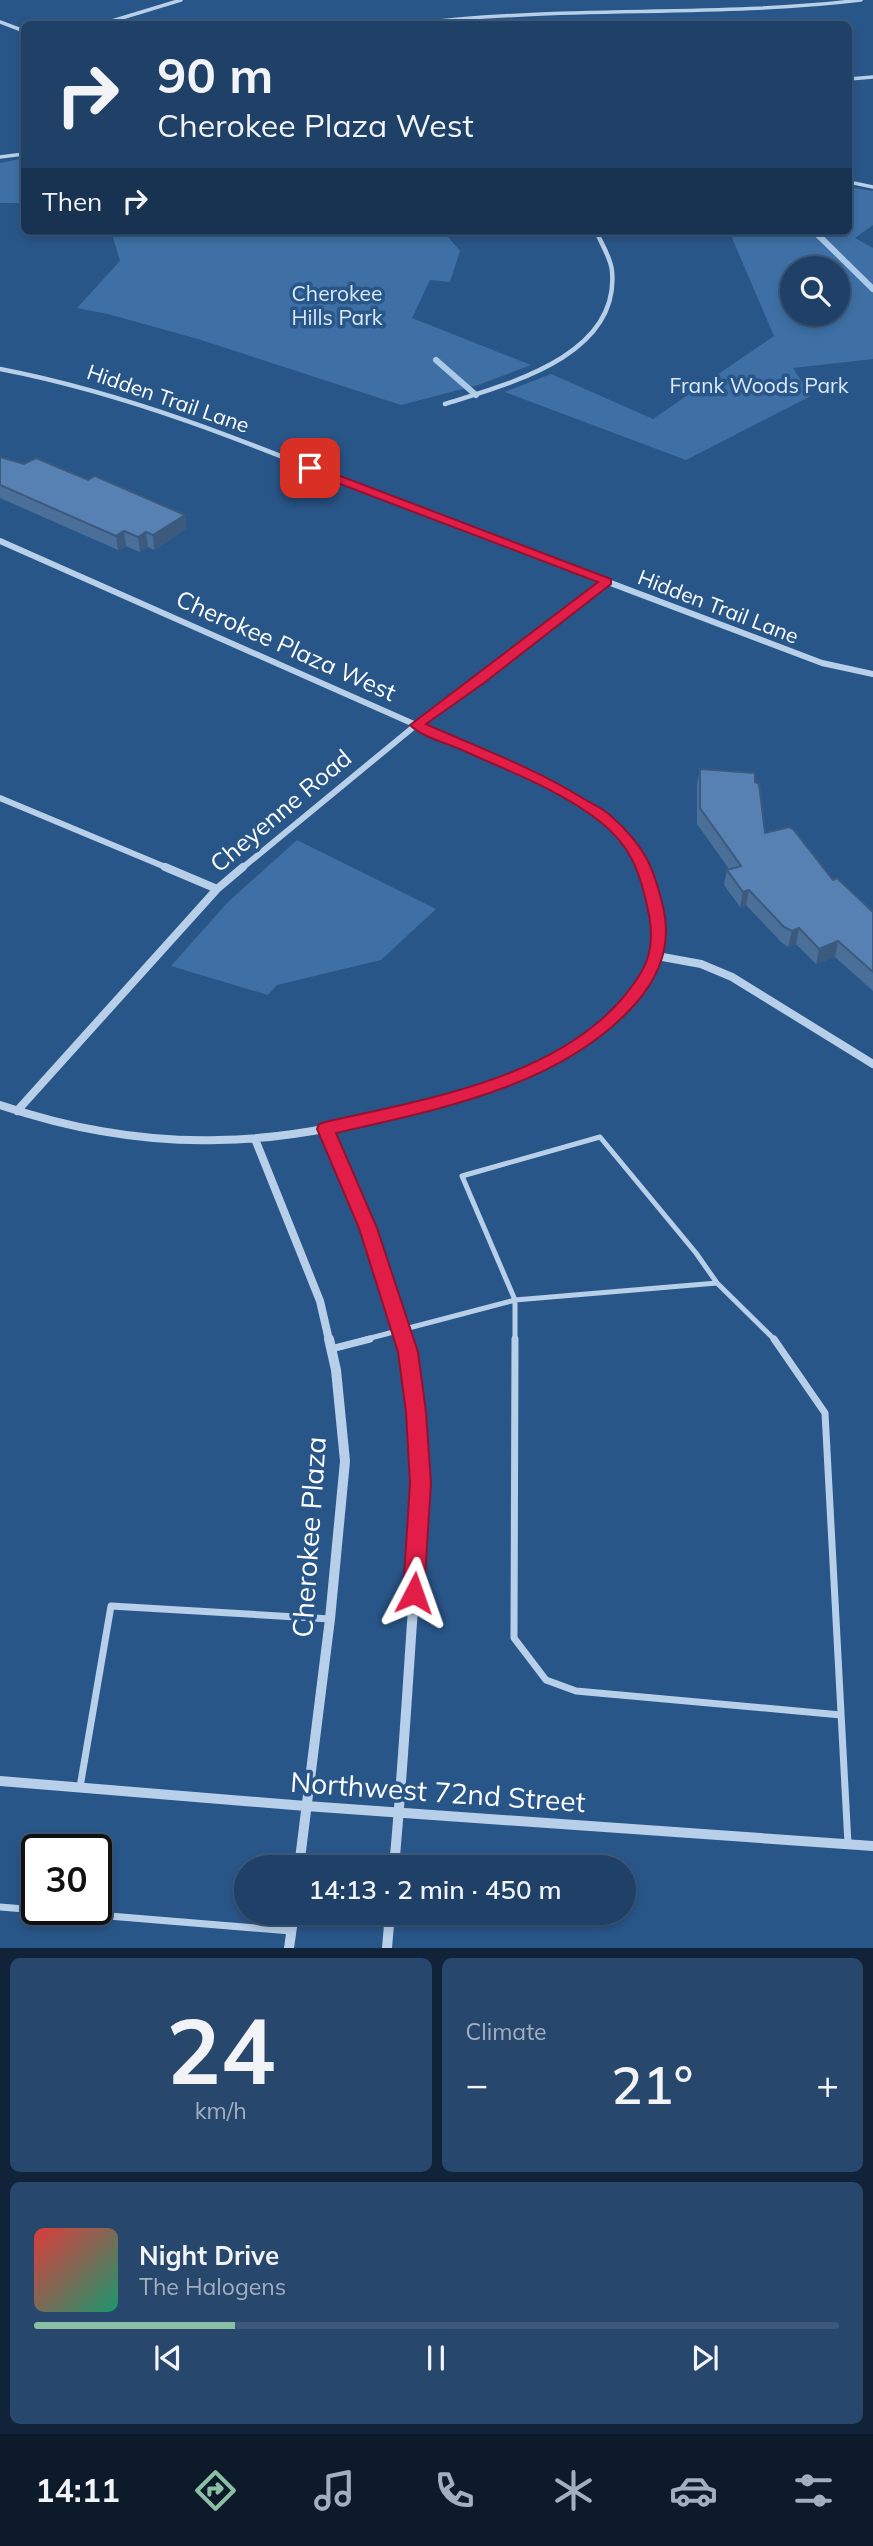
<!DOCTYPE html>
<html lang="en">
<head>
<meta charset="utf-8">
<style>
  :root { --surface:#1f4067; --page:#27476d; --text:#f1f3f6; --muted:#a1afc0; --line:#3c597b; --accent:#8abfa5 }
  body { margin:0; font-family:Mulish,sans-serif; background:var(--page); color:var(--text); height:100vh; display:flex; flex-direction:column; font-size:26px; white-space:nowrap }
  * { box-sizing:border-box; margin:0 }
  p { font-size:23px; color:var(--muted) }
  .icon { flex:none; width:38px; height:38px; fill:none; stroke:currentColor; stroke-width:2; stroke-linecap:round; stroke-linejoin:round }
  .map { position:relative; height:1948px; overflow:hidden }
  .panel { display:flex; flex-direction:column; gap:10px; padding:10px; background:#112339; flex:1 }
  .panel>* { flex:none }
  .banner { position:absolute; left:21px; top:21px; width:831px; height:214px; border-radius:10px; box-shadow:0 4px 10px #0003,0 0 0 2px var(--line); background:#1f4067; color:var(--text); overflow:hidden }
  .tools { position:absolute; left:780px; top:256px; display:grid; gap:14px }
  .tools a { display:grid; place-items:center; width:70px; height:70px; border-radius:50%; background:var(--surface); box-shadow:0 4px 10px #0003,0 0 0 2px var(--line); font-size:35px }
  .speed { position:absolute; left:21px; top:1834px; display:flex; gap:14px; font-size:35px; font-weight:700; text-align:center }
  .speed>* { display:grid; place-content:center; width:91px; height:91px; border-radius:50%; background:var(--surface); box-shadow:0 4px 10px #0003,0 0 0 2px var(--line); line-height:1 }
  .speed .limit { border:4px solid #111; border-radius:10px; background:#fff; color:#111 }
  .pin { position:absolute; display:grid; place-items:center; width:60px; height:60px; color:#fff; margin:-30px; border-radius:14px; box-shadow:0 4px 10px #0006 }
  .me { position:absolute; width:77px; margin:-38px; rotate:4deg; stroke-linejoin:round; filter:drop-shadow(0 0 5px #0008) }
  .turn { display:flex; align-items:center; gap:24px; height:147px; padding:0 21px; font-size:32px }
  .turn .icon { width:91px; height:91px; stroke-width:2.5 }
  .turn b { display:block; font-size:49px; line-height:60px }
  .then { display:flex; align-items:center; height:66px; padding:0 21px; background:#0003; gap:14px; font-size:26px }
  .big { font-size:52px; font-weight:600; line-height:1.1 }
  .panel .card { flex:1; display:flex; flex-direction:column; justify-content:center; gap:10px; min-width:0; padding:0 24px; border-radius:10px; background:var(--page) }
  .panel .dial { align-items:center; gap:0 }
  .dial b { font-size:91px; line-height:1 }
  .song { display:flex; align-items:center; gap:21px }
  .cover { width:84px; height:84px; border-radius:10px; background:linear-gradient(135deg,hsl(0 70% 55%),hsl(160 70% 35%)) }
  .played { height:7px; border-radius:4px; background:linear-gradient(90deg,var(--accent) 25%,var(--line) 25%) }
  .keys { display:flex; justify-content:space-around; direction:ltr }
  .heat { display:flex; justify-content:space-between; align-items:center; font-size:38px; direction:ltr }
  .panel .tiles { flex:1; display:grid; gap:10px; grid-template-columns:1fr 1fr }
  .card:last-child { grid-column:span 2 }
  .trip { position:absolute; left:234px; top:1855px; width:402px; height:70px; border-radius:35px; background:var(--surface); box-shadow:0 4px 10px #0003,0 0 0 2px var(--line); font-weight:600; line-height:70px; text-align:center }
  .dock { display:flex; height:112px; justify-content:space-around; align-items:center; background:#0c1a29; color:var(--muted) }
  .dock .icon { width:49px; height:49px }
  .dock .on { color:var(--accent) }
  .dock b { font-size:32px; color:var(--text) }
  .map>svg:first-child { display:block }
  .green { fill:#3e70a5; fill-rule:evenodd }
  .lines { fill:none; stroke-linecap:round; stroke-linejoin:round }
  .stream { stroke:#abcae9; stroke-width:6 }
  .lane-far1 { stroke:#b7cfe8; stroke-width:5 }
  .lane { stroke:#b7cfe8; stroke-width:7 }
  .street-far4 { stroke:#b7cfe8; stroke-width:3.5 }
  .street-far3 { stroke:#b7cfe8; stroke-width:4.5 }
  .street-far2 { stroke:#b7cfe8; stroke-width:6 }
  .street-far1 { stroke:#b7cfe8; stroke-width:8 }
  .street { stroke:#b7cfe8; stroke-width:10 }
  .wall { fill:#4a6f99 }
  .shaded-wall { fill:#3c5a7d }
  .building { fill:#5681b2; stroke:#3c5a7d; stroke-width:2 }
  .route { fill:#e11d48; stroke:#92132f; stroke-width:2 }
  .labels { text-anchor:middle; stroke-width:7; stroke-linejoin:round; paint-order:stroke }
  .far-park-label { font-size:21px; fill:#dae8f7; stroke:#295689 }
  .far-street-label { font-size:21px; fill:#fff; stroke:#295689 }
  .street-label { font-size:24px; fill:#fff; stroke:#295689 }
  .near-street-label { font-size:28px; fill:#fff; stroke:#295689 }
</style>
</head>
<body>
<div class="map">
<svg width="873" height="1948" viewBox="0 0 873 1948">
  <rect width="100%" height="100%" fill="#295689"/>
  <path class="green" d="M24 158V203H0V163Z
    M849 187 873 191V225L855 238 873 248V359L793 368 811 396 686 460 505 392 551 374 653 419 774 336 729 231H849ZM793 268H838V313H793Z
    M111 231H443L460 251 450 282 430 280 412 318 531 365 478 385 401 405 198 339 108 314 77 308 120 261Z
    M297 840 436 909 381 960 277 985 268 995 171 966 228 902Z"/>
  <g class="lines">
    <path class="stream" d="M814 231 873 289
      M436 360 476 395"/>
    <path class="lane-far1" d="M363 1340 515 1300 717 1283 775 1340
      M515 1340V1300L462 1176 600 1137 696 1253 717 1283"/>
    <path class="lane" d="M515 1339 514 1638 546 1680 576 1691 841 1715
      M774 1339 825 1413 848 1844
      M331 1349 370 1339
      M80 1787 111 1606 330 1619
      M0 1907 291 1931"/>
    <path class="street-far4" d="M0 22 24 31
      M102 24 181 0
      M413 24C562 5 712 18 861 0
      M849 79 873 77
      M0 157 24 154
      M849 182 873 187"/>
    <path class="street-far3" d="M0 369C140 396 269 451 400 504
      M445 404C508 384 620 356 612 271 611 258 601 243 596 231"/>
    <path class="street-far2" d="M396 502 822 663 873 674
      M0 541 545 782C585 802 625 827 646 869
      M0 798 170 869
      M241 869 416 725 480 680 607 582"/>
    <path class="street-far1" d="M165 867 217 889
      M657 956 701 964 732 977 873 1064
      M0 1105C71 1129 143 1142 218 1140 296 1139 371 1121 446 1098 476 1089 507 1081 536 1068 620 1032 686 963 645 867
      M17 1111 217 889 243 867
      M325 1129 383 1267 405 1340
      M255 1139 320 1301 329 1340"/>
    <path class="street" d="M0 1781 306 1806 873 1846
      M299 1867 330 1619 345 1461 336 1370 329 1339
      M394 1867C401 1791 406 1714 411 1637 418 1538 427 1436 405 1339
      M289 1948 294 1913
      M387 1948 390 1913"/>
  </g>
  <path class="wall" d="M0 457 88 480 185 515 186 529 154 550 148 547 140 552 126 546 118 550 0 498Z
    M700 769 755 782 765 833 833 880 873 912V991L835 957 816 964 796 944 788 947 781 942 746 905 740 907 724 885 727 870 729 869 697 824V784Z"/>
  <path class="shaded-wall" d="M185 515 186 529 154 550 153 535Z
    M124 531 126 546 118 550 116 536Z
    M146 532 148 547 140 552 138 537Z
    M749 890 746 905 740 907 743 892Z
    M799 928 796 944 788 947 792 931Z
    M838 941 835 957 816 964 819 949Z"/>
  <path class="building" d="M0 457 24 464 36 458 88 480 95 476 185 515 153 535 146 532 138 537 124 531 116 536 0 485Z
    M700 769 755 773V782L759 784 765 833 789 827 793 829 833 880 837 878 873 912V972L838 941 819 949 799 928 792 931 784 927 749 890 743 892 727 870 741 866 700 808Z"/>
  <path class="route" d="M306 466H314L611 579V584L484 683 426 724C479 748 535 768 584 799 593 804 604 809 611 816 645 846 654 867 664 911 671 946 660 975 637 1002 564 1086 440 1109 336 1133L377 1228 418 1352 426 1412 431 1483 424 1593 421 1600 414 1603 406 1600 403 1593 410 1483 406 1412 398 1352 359 1228 317 1129 319 1124 325 1122C423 1100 551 1079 620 1001 646 971 657 950 648 910 640 872 631 845 598 820 558 789 508 771 462 750 446 743 422 737 410 725L598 582 306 471Z"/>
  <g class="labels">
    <g class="far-park-label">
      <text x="337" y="301">Cherokee<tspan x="337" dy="24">Hills Park</tspan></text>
      <text x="759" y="393">Frank Woods Park</text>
    </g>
    <g class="far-street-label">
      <text transform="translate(168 399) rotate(19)" y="7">Hidden Trail Lane</text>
      <text transform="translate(718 607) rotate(21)" y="7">Hidden Trail Lane</text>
    </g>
    <g class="street-label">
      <text transform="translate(286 646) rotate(24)" y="8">Cherokee Plaza West</text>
      <text transform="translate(281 811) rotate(-40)" y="8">Cheyenne Road</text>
    </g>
    <g class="near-street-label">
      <text transform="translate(309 1537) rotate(-86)" y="10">Cherokee Plaza</text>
      <text transform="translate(438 1792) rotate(4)" y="10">Northwest 72nd Street</text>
    </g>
  </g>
</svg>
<div class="tools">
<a><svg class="icon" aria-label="search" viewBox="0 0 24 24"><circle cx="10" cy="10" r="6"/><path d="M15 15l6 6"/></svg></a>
</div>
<div class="speed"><div class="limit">30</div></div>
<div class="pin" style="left:310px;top:468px;background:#d93025"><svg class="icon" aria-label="arrive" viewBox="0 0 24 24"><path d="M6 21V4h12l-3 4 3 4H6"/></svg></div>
<svg class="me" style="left:414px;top:1593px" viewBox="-20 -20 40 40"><path d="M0-17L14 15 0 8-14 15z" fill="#e11d48" stroke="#fff" stroke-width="4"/></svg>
<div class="trip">14:13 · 2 min · 450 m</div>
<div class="banner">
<div class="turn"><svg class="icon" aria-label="right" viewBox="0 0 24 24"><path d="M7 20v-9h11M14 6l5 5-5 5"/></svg><div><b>90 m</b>Cherokee Plaza West</div></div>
<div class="then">Then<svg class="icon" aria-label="right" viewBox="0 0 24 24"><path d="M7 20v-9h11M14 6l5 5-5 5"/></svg></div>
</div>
</div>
<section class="panel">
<div class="tiles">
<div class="card dial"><b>24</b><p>km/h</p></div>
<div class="card"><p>Climate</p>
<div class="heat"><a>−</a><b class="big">21°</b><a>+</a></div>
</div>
<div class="card">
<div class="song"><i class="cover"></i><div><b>Night Drive</b><p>The Halogens</p></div></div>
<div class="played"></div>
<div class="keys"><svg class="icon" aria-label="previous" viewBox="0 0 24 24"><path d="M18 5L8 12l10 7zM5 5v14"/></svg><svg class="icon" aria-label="pause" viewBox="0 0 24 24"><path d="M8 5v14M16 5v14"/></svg><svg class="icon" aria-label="next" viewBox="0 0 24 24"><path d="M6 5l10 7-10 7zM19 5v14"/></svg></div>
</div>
</div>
</section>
<nav class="dock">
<b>14:11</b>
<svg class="icon on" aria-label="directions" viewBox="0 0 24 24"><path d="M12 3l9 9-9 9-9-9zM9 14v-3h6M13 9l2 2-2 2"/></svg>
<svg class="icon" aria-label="music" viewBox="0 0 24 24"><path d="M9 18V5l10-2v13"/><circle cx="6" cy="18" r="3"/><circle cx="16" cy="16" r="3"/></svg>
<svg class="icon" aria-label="phone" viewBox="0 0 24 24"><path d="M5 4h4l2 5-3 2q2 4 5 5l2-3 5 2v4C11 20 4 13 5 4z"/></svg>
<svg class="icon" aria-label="climate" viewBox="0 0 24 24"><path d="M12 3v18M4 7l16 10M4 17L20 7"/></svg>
<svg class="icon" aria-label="car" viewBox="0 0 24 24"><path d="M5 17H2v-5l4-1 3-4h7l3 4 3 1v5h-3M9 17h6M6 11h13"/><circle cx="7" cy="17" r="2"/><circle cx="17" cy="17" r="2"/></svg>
<svg class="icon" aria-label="filters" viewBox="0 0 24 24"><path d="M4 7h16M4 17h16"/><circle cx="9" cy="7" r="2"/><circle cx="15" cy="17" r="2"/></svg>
</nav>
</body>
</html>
